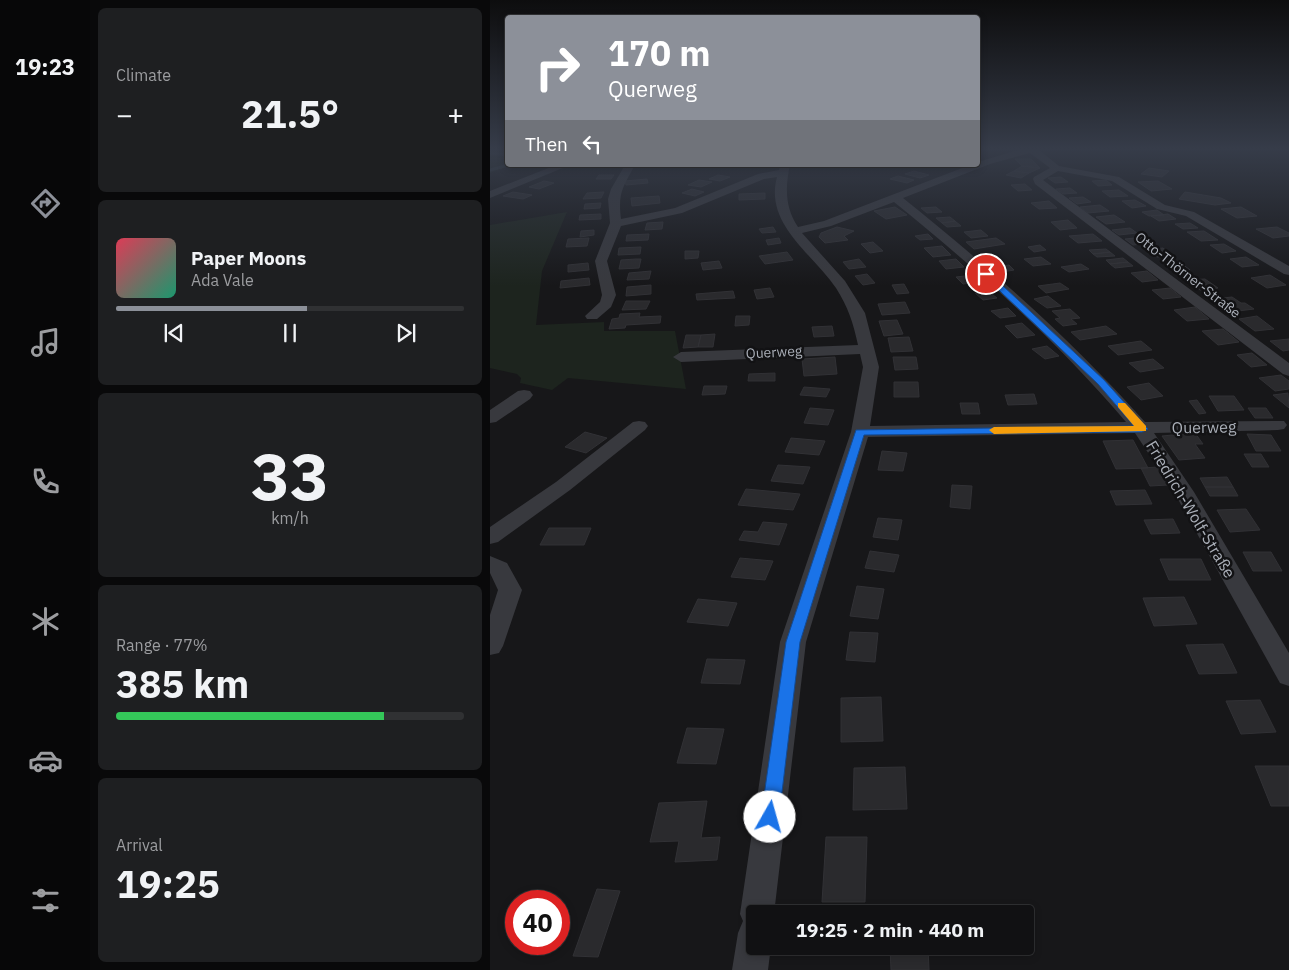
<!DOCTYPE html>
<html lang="en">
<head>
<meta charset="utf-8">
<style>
  :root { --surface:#111113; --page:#1e1f21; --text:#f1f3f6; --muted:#9c9da0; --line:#303133; --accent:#8c9099 }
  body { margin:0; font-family:"IBM Plex Sans",sans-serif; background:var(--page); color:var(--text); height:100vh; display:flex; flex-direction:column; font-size:19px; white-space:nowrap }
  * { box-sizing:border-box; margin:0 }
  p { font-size:16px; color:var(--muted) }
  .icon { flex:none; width:28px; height:28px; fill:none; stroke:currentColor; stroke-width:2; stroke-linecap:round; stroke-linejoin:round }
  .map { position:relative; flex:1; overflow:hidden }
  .panel { display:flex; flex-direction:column; gap:8px; padding:8px; background:#09090a; width:400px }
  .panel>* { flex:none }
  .banner { position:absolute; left:15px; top:15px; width:475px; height:152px; border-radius:5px; box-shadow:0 2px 8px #0003,0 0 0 1px var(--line); background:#8c9099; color:#fff; overflow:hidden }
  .speed { position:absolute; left:15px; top:890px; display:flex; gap:10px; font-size:25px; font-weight:700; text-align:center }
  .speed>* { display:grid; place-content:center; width:65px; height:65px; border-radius:50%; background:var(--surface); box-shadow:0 2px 8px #0003,0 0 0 1px var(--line); line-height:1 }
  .speed .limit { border:8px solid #d22; background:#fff; color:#111 }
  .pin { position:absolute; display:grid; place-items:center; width:42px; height:42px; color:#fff; margin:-21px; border:2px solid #fff; border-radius:50%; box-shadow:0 1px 5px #0007 }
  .me { position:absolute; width:55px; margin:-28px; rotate:7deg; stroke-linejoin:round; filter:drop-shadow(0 0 4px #0008) }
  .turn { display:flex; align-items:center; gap:18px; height:105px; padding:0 20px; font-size:22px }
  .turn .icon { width:65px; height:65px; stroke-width:2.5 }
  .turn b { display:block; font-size:35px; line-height:42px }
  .then { display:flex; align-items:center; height:48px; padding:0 20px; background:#0003; gap:10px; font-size:19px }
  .big { font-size:38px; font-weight:800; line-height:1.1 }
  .panel .widget { flex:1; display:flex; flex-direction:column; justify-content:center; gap:8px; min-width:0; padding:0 18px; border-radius:8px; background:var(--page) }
  .panel .dial { align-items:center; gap:0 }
  .dial b { font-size:65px; line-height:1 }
  .song { display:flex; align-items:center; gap:15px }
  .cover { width:60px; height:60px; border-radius:8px; background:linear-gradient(135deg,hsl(350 70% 55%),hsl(160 70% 35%)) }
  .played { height:5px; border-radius:2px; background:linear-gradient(90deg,var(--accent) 55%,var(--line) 55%) }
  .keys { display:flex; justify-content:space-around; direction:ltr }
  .heat { display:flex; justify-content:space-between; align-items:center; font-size:28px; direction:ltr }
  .charge { height:8px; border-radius:4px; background:linear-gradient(90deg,#34c759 77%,var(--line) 0) }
  .trip { position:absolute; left:256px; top:905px; width:288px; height:50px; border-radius:5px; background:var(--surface); box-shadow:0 2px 8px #0003,0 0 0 1px var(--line); font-weight:800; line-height:50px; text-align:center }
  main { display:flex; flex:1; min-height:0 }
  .tab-bar { display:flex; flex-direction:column; width:90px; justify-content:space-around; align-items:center; background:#070708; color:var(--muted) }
  .tab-bar .icon { width:35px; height:35px }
  .tab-bar .on { color:var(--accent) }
  .tab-bar b { font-size:22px; color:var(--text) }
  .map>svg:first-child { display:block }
  .green { fill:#1d241e }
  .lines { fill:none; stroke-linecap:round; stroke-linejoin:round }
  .stream { stroke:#2d363c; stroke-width:3 }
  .building { fill:#2a2a2d; stroke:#313135 }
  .minor { fill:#38393e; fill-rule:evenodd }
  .route { fill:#1a73e8; stroke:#114b97 }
  .slow { fill:#f59e0b }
  .labels { text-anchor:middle; stroke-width:5; stroke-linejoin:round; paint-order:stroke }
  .far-street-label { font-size:14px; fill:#aaafb8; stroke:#121214 }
  .street-label { font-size:16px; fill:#aaafb8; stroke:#121214 }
</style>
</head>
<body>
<main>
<nav class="tab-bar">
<b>19:23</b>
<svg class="icon on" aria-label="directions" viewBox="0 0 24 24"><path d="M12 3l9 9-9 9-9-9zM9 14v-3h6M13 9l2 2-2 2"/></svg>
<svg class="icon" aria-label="music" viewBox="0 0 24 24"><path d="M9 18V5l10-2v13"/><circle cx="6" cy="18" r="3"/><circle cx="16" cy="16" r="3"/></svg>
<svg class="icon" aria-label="phone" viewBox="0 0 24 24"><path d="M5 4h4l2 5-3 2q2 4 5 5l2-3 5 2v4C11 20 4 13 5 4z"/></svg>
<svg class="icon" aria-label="climate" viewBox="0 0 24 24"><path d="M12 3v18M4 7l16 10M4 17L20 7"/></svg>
<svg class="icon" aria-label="car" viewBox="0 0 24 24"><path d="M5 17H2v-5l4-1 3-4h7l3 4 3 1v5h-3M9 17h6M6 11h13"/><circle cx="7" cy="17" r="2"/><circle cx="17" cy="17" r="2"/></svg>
<svg class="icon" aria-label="filters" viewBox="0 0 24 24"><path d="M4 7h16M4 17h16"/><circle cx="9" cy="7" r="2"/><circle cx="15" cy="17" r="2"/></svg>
</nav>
<section class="panel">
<div class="widget"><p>Climate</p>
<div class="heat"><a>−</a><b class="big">21.5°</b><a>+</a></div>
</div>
<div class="widget">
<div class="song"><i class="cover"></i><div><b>Paper Moons</b><p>Ada Vale</p></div></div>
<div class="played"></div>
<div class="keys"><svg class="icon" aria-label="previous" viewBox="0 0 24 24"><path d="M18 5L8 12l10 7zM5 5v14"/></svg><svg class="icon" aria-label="pause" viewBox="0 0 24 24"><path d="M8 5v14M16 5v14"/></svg><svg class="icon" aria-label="next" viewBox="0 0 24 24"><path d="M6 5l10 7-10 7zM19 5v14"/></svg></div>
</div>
<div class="widget dial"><b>33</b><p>km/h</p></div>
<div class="widget"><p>Range · 77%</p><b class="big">385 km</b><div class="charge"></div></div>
<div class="widget"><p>Arrival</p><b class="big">19:25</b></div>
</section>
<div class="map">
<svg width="799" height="970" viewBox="0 0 799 970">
  <rect width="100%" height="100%" fill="#171719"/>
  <path class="green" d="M0 150H17L18 165H22L0 173Z
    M77 212 52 271 46 325 114 322V331H185L196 389 78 378 62 390 30 383 31 378 27 374 0 368V225Z"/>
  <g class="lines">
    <path class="stream" d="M0 153 18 155
      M0 170 18 165"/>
  </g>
  <path class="building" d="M525 159H541L550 168 532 166Z
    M532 166 550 168 539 173 524 171Z
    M659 168 679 171 672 177 651 174Z
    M424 171 439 175 430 178 415 174Z
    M524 171 539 173 531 178 516 175Z
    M109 175H124L121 179H106Z
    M228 175 240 177 230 181 219 179Z
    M408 176 424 180 417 183 400 179Z
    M571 177 578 182 565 183 558 178Z
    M157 179 158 183 136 185 135 181Z
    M209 180 222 182 211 187 198 185Z
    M616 180 622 185 608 186 602 181Z
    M54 181 64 183 49 189 39 187Z
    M668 181 682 189 661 191 648 182Z
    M535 184 542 190 528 191 521 185Z
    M580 188 587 193 573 194 566 189Z
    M202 189 214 192 205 196 192 193Z
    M629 190 638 196 620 197 612 191Z
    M23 192 42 195 33 199 13 196Z
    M114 192 111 198 93 199 97 193Z
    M695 192 731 198 741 203 725 205 689 199Z
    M275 193V199L249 200V194Z
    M169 196 170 203 142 206 141 198Z
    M593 197 601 202 587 204 579 198Z
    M645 200 656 206 642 208 632 201Z
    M559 201 567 208 549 209 541 203Z
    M111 203 110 208 94 209 95 204Z
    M610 205 619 211 598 213 590 207Z
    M405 207 417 215 396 219 384 211Z
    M446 207 452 212 437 213 431 208Z
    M751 207 767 216 747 218 731 209Z
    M667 210 674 215 659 216 652 212Z
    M111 214V219L89 220 90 215Z
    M678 214 686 219 669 221 661 216Z
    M624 215 635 222 616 224 606 217Z
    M460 217 465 221 452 223 446 218Z
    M578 220 587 228 570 230 561 222Z
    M465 221 471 226 457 227 452 223Z
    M173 222 172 229 155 230 157 223Z
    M700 223 708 228 693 229 685 224Z
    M283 227 286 232 272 233 269 229Z
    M347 227 364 231 354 236 358 240 335 243 329 237 331 233Z
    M787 227 799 233V236L783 238 766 229Z
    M640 228 647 233 629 235 622 230Z
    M104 230V235L90 237 91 231Z
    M491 230 498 236 481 238 474 232Z
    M714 231 728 240 711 241 697 232Z
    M159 234 158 240 136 241 137 235Z
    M438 234 443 239 430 240 425 236Z
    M603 234 612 241 588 243 579 236Z
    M654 237 662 243 643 245 635 239Z
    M99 238 97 246 76 247 78 239Z
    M289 238 291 243 278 245 276 240Z
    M506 238 515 244 484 249 476 242Z
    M383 242 393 251 380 253 371 244Z
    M734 244 746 251 732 253 720 245Z
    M550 245 556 250 544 252 538 247Z
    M452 246 461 255 443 257 434 248Z
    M151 247 150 254 128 255 129 248Z
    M673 248 683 256 667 257 657 250Z
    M616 249 620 252 603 254 599 250Z
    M195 251H209L208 258 195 259Z
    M297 252 303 260 275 264 269 256Z
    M620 252 625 256 607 257 603 254Z
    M551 257 561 264 543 266 534 259Z
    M756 257 769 265 752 267 740 259Z
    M633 258 638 262 620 264 616 260Z
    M146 259H151L149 268 129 269 131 260Z
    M369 259 376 267 359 269 353 262Z
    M466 259 474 267 456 269 449 261Z
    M229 261 232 268 213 270 211 263Z
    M638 262 643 266 625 268 620 264Z
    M98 263 99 270 78 272V265Z
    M691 263 700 270 686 271 678 264Z
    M591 264 599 269 579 272 571 267Z
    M519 265 524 270 512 272 507 267Z
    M161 271 159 279 137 280 139 273Z
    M657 271 668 280 652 282 641 273Z
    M377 274 385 283 373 285 365 276Z
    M483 275 490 282 473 284 466 277Z
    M780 275 796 285 777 288 761 278Z
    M99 278 100 285 70 288 71 281Z
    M715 279 728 288 710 290 698 280Z
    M570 283 579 289 556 293 548 286Z
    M414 284 419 293 407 294 402 285Z
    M161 285V294L136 296 137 287Z
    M280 288 284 297 267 299 264 290Z
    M680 288 691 297 673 299 662 290Z
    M243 291 245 298 207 300 206 294Z
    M498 291 507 298 493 300 485 293Z
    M558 296 571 306 557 308 544 299Z
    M742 297 751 303H755L764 309 740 312 724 299Z
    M136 301H160L156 309 132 310Z
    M415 302 420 313 392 315 388 304Z
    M705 307 719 319 697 321 684 310Z
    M518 308 526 316 510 318 501 311Z
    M580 309 590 318 581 319 587 324 573 326 565 319 570 318 562 311Z
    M150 313 149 317 171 316 170 323 136 325 135 328 119 329 122 319 129 318 130 314Z
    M246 316H260L259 325 245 326Z
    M767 316 784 329 765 331 749 319Z
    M407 320 413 334 394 336 389 321Z
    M532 323 545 335 527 338 515 326Z
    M342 326 344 336 324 337 322 327Z
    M616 326 627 334 590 340 581 332Z
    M733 329 749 342 728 345 712 331Z
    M225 334 223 347H208L211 335Z
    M196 335H211L208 347 193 348Z
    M419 337 423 351 401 352 398 338Z
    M799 339V350L793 351 780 341Z
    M651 341 662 350 628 355 618 346Z
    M557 346 569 356 555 359 542 349Z
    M762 353 777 365 761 367 747 355Z
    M345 357 347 374 314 376 312 359Z
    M403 357H426L428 369 405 370Z
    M663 359 674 368 650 372 639 363Z
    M285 373V381H258L259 374Z
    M791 375 799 381V389L785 391 769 378Z
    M404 382H428L429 397H404Z
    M659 383 673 396 651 400 637 387Z
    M214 386H237L235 394 212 395Z
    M314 387 340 389 336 397 310 395Z
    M798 393 799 408 783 395Z
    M544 394 547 404 518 405 515 395Z
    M719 396H744L754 410 728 411Z
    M707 400 716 413 709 414 699 401Z
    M470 403H488L490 414H472Z
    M320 408 344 410 338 425 314 423Z
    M758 408H776L783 418H765Z
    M95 432 117 438 96 453 75 447Z
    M705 433 713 444H705L715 458 689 460 672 436Z
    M757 434 781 435 791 451H766Z
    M301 438 335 441 329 455 295 452Z
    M643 440 658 468 626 469 613 441Z
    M392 451 417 453 413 471 388 470Z
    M754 454H771L779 467H762Z
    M288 465 320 467 313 484 281 481Z
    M669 467 678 485 660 486 651 468Z
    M737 477 743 487H715L710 478Z
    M462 485 482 486 480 509 460 507Z
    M715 487H743L748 496H720Z
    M256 489 310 494 303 510 248 505Z
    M655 490 662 504 626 505 620 491Z
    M756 509 770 530 740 532 727 510Z
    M388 518 412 520 408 540 383 537Z
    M683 519 690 533 661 534 654 520Z
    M273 522 297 524 289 545 249 540 254 531 268 532Z
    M59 528H101L94 545H50Z
    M380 551 409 555 404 572 375 568Z
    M753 552H781L792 571H763Z
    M250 558 283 561 275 580 241 577Z
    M670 559H711L721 580H679Z
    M367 586 394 589 388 619 360 616Z
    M694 597 707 624 664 626 653 598Z
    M208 599 247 603 238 626 197 622Z
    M360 632 388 633 385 662 356 660Z
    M733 644 747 673 709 674 696 645Z
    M217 659 255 660 250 684 211 683Z
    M391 697 393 741 351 742V698Z
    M770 700 786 732 751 734 736 701Z
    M197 728 234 729 226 764 187 763Z
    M765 766H799V806H781Z
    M415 767 417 809 363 810 364 768Z
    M217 801 211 838 230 837 227 860 185 862 189 841 160 842 169 803Z
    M336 837H377L375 902H332Z
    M107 889 130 891 108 957 83 956Z
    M400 946H438L439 970H401Z"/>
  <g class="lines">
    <path class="minor" d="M528 150H549L569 166 629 177 675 205 704 212 799 266V275L794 274 696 216 667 209 622 181 568 171 553 180 799 363V376L793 374 545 184 543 179 544 177 560 168 540 153 500 164 413 198C499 267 582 340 655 422L794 421 797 425 794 429 788 430 664 433 704 492 799 653V686L790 683 684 492 645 433 378 437 316 642 284 914H265V946H281L278 970H242L248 933 253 921 250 914 290 642 361 432 373 367 370 354 191 362 183 357 191 352 368 345C363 322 358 307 346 288 323 254 274 224 287 177L274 179 192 213 131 226 117 261 126 295 121 307 107 319H97L95 316 110 302 112 295 105 261 120 223 118 199 121 189 135 165H143L144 167C132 188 128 194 131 219L185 208 268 174 289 170 290 165H300C295 187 295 208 308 227L334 221 480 165H488V162ZM404 202C487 269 567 341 636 422L380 426 389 367 375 313 355 281 312 233 341 226Z
      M66 165H80L0 198V191Z
      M34 390 40 391 43 395 40 399 6 422 0 423V410L28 391Z
      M149 421 155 422 158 426 155 430 80 490 8 542 0 544V527L66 482 143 422Z
      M0 556 17 563 32 590 13 646 9 653 0 655V615L8 590 0 573Z"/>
  </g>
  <linearGradient id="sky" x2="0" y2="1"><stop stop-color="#0d0d0e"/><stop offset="0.52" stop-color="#363c49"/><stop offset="1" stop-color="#363c49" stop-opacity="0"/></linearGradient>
  <rect width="799" height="286" fill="url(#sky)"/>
  <path class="route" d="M493 272H498L614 380 658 429 652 432 374 435 310 642 289 817 286 822 280 824 274 822 271 817 296 642 366 430 644 426 608 384 493 275Z"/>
  <path class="slow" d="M628 403H635L656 426V431L504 434 499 430 504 427 644 426 628 407Z"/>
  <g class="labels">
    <g class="far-street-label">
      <text transform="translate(698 275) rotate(38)" y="5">Otto-Thörner-Straße</text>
      <text transform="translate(284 352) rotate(-3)" y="5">Querweg</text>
    </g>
    <g class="street-label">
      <text transform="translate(714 427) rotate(-1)" y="6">Querweg</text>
      <text transform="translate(701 509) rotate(59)" y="6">Friedrich-Wolf-Straße</text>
    </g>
  </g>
</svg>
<div class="speed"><div class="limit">40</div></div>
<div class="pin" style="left:496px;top:274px;background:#d93025"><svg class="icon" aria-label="arrive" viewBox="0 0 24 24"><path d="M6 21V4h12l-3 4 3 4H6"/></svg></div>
<svg class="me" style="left:280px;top:817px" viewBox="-20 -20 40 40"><circle r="19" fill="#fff"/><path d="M0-13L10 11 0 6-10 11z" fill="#1a73e8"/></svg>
<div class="trip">19:25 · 2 min · 440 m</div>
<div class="banner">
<div class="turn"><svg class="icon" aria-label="right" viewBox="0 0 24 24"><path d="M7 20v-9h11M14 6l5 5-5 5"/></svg><div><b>170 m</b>Querweg</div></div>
<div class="then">Then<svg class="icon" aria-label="left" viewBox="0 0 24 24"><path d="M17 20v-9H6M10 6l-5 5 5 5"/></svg></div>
</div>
</div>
</main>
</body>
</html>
